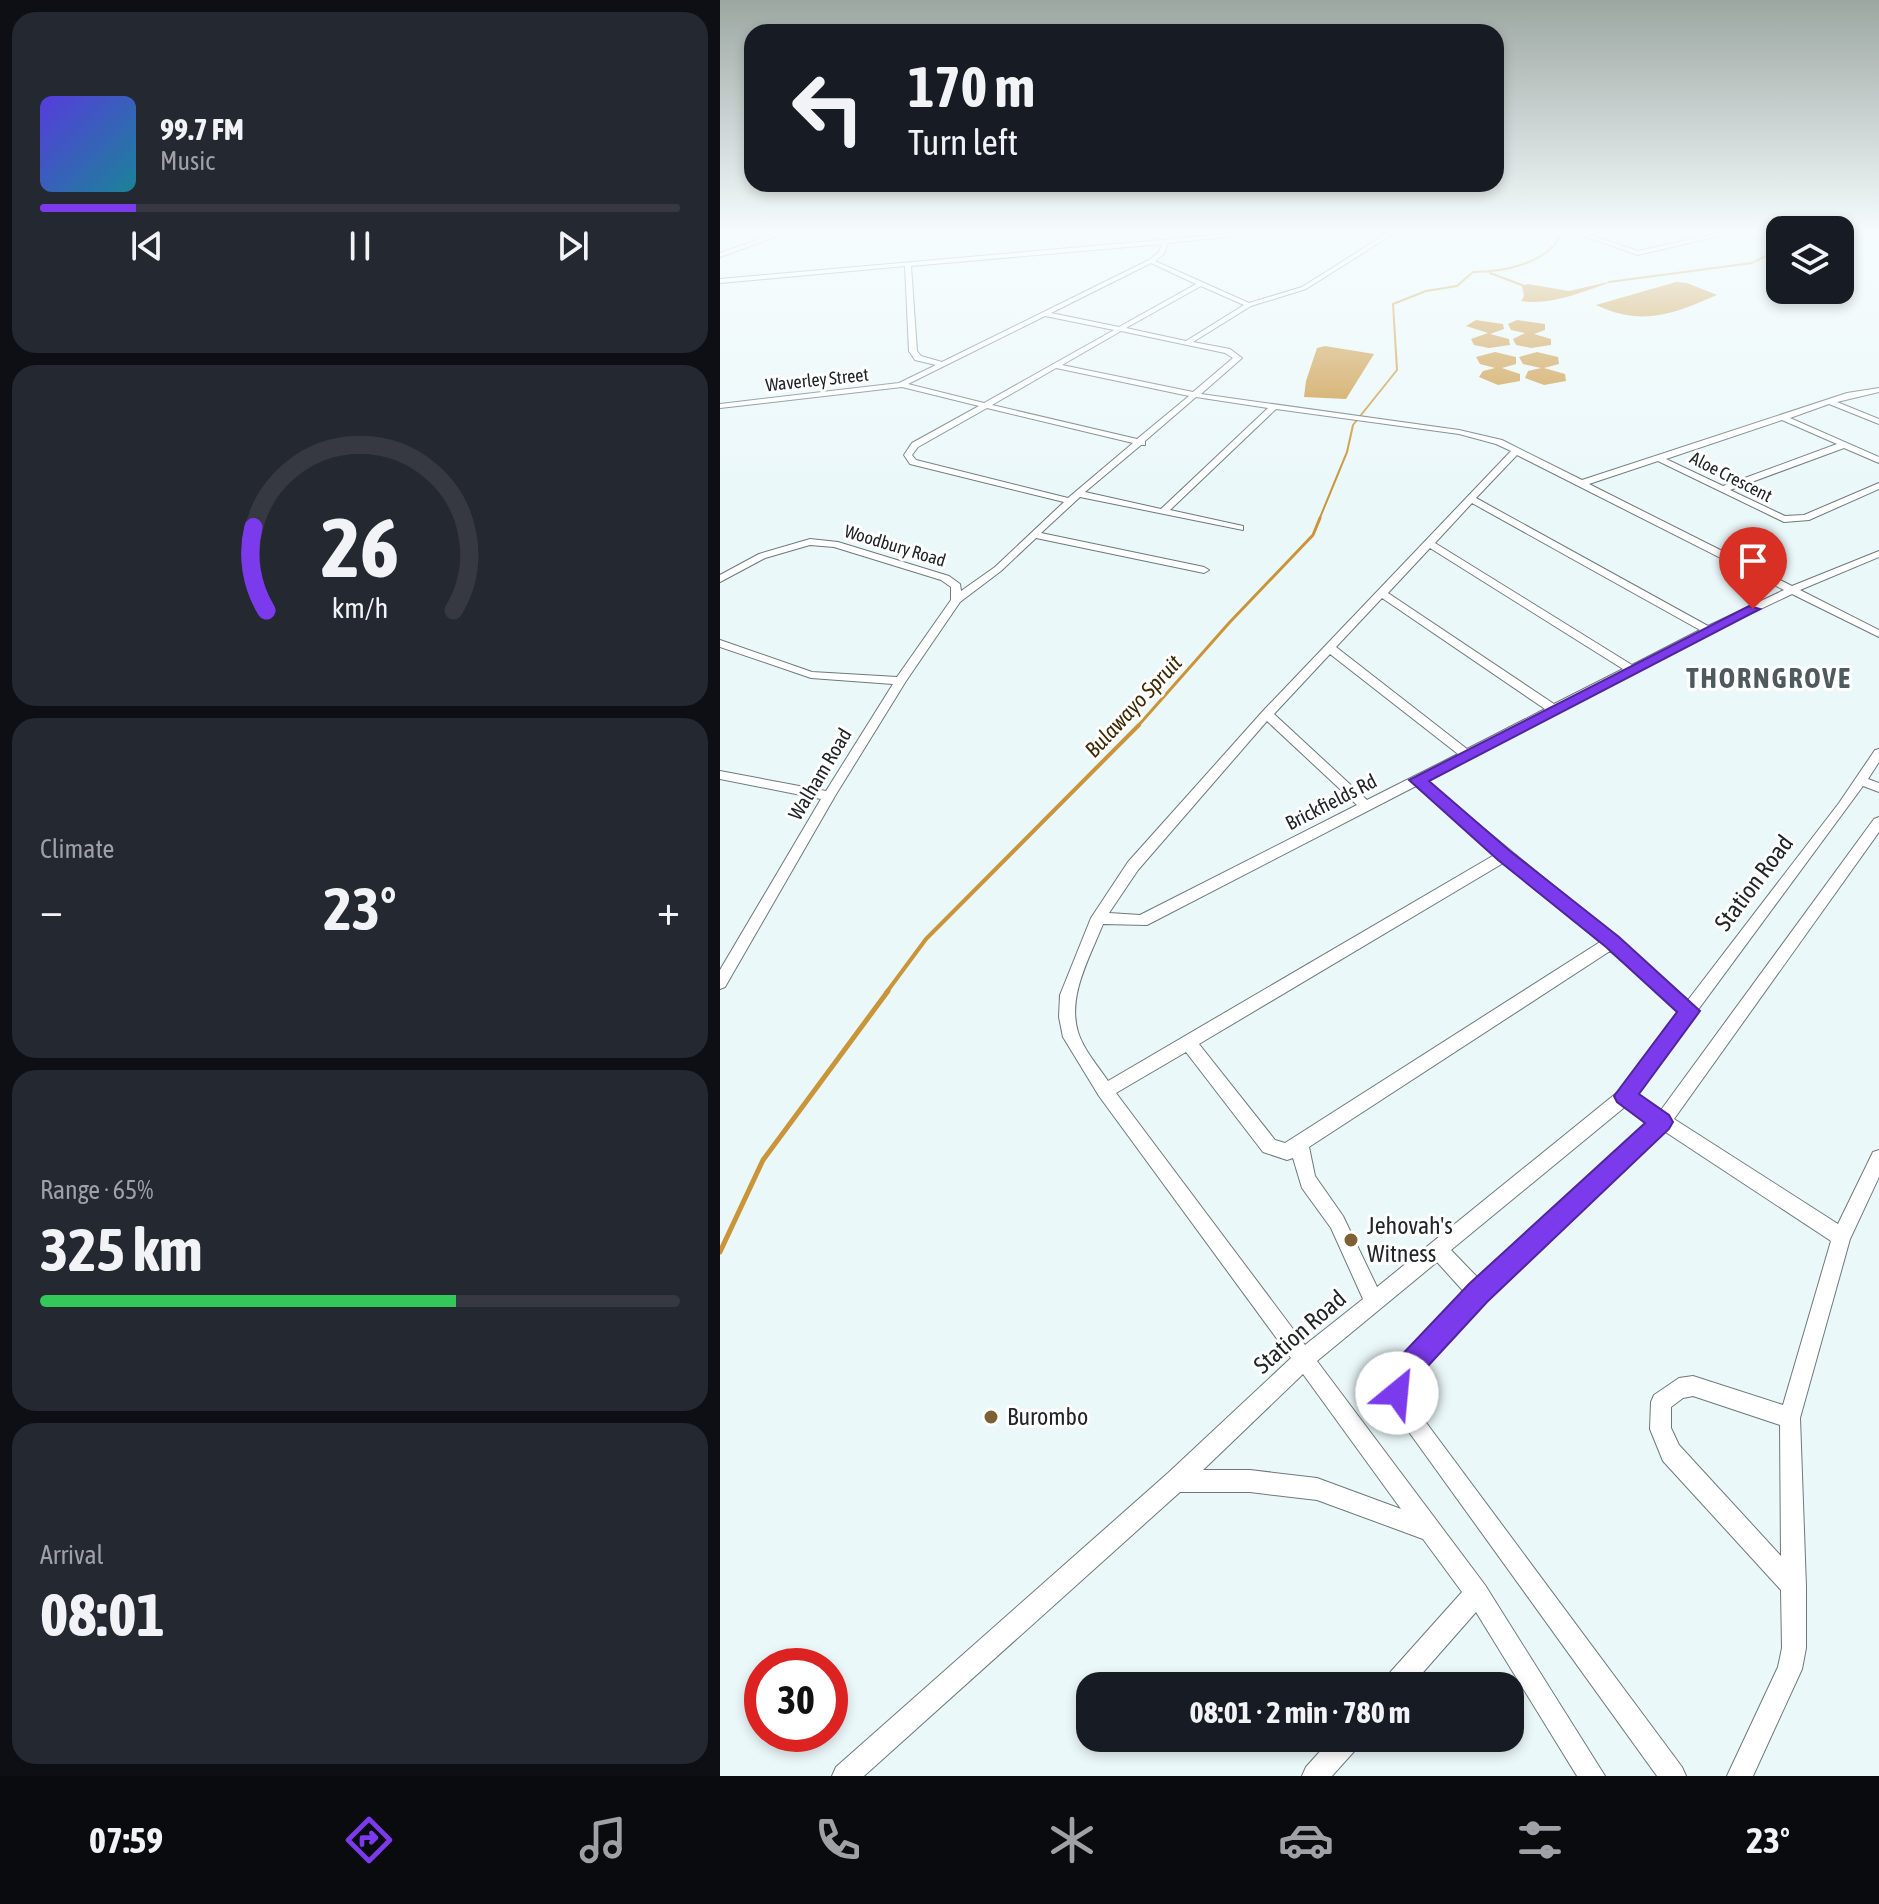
<!DOCTYPE html>
<html lang="en">
<head>
<meta charset="utf-8">
<style>
  :root { --surface:#171b24; --page:#242831; --text:#f1f3f6; --muted:#9ea1a6; --line:#363941; --accent:#7c3aed }
  body { margin:0; font-family:"Asap Condensed",sans-serif; background:var(--page); color:var(--text); height:100vh; display:flex; flex-direction:column; font-size:30px; white-space:nowrap }
  * { box-sizing:border-box; margin:0 }
  p { font-size:26px; color:var(--muted) }
  .icon { flex:none; width:44px; height:44px; fill:none; stroke:currentColor; stroke-width:2; stroke-linecap:round; stroke-linejoin:round }
  .map { position:relative; flex:1; overflow:hidden }
  .side { display:flex; flex-direction:column; gap:12px; padding:12px; background:#0d0f14; width:720px }
  .side>* { flex:none }
  .hud { position:absolute; left:24px; top:24px; width:760px; height:168px; border-radius:24px; box-shadow:0 4px 12px #0003; background:#171b24; color:var(--text); overflow:hidden }
  .tools { position:absolute; left:1046px; top:216px; display:grid; gap:16px }
  .tools a { display:grid; place-items:center; width:88px; height:88px; border-radius:16px; background:var(--surface); box-shadow:0 4px 12px #0003; font-size:40px }
  .speed { position:absolute; left:24px; top:1648px; display:flex; gap:16px; font-size:40px; font-weight:700; text-align:center }
  .speed>* { display:grid; place-content:center; width:104px; height:104px; border-radius:50%; background:var(--surface); box-shadow:0 4px 12px #0003; line-height:1 }
  .speed .limit { border:12px solid #d22; background:#fff; color:#111 }
  .pin { position:absolute; display:grid; place-items:center; width:68px; height:68px; color:#fff; margin:-82px -34px; border-radius:50% 50% 50% 0; rotate:-45deg; box-shadow:0 0 8px #0007 }
  .pin .icon { rotate:45deg }
  .me { position:absolute; width:88px; margin:-44px; rotate:28deg; stroke-linejoin:round; filter:drop-shadow(0 0 6px #0008) }
  .turn { display:flex; align-items:center; gap:28px; height:168px; padding:0 32px; font-size:36px }
  .turn .icon { width:104px; height:104px; stroke-width:2.5 }
  .turn b { display:block; font-size:56px; line-height:68px }
  .big { font-size:60px; font-weight:700; line-height:1.1 }
  .side .widget { flex:1; display:flex; flex-direction:column; justify-content:center; gap:12px; min-width:0; padding:0 28px; border-radius:24px; background:var(--page) }
  .side .dial { align-items:center; gap:0 }
  .dial svg { height:208px; overflow:visible; fill:none; stroke:var(--line); stroke-width:7; stroke-linecap:round; text-anchor:middle }
  .dial text { fill:var(--text); stroke:none }
  .song { display:flex; align-items:center; gap:24px }
  .cover { width:96px; height:96px; border-radius:12px; background:linear-gradient(135deg,hsl(250 70% 55%),hsl(190 70% 35%)) }
  .played { height:8px; border-radius:4px; background:linear-gradient(90deg,var(--accent) 15%,var(--line) 15%) }
  .keys { display:flex; justify-content:space-around; direction:ltr }
  .heat { display:flex; justify-content:space-between; align-items:center; font-size:44px; direction:ltr }
  .charge { height:12px; border-radius:6px; background:linear-gradient(90deg,#34c759 65%,var(--line) 0) }
  .trip { position:absolute; left:356px; top:1672px; width:448px; height:80px; border-radius:24px; background:var(--surface); box-shadow:0 4px 12px #0003; font-weight:700; line-height:80px; text-align:center }
  .tab-bar { display:flex; height:128px; justify-content:space-around; align-items:center; background:#090b0e; color:var(--muted) }
  .tab-bar .icon { width:56px; height:56px }
  .tab-bar .on { color:var(--accent) }
  .tab-bar b { font-size:36px; color:var(--text) }
  main { display:flex; flex:1; min-height:0 }
  .map>svg:first-child { display:block }
  .water { fill:#ca9439 }
  .lines { fill:none; stroke-linecap:round; stroke-linejoin:round }
  .stream-far3 { stroke:#ca9439; stroke-width:2 }
  .stream-far2 { stroke:#ca9439; stroke-width:3 }
  .stream-far1 { stroke:#ca9439; stroke-width:4 }
  .stream { stroke:#ca9439; stroke-width:5 }
  .minor-casing { stroke:#6e797b; stroke-width:2 }
  .minor { fill:#fff; fill-rule:evenodd }
  .route { fill:#7c3aed; stroke:#51269a; stroke-width:2 }
  .poi-dot { fill:#7d6033; stroke:#fff; stroke-width:3 }
  .labels { text-anchor:middle; stroke-width:6; stroke-linejoin:round; paint-order:stroke }
  .far-street-label { font-size:18px; fill:#202526; stroke:#fff }
  .street-label { font-size:20px; fill:#202526; stroke:#fff }
  .water-label { font-size:22px; font-style:italic; fill:#3f2a02; stroke:#fff }
  .near-street-label { font-size:24px; fill:#202526; stroke:#fff }
  .near-poi-label { font-size:24px; fill:#202526; stroke:#fff; text-anchor:start }
  .district-label { font-size:28px; font-weight:bold; letter-spacing:2px; fill:#4f5a5c; stroke:#fff }
</style>
</head>
<body>
<main>
<section class="side">
<div class="widget">
<div class="song"><i class="cover"></i><div><b>99.7 FM</b><p>Music</p></div></div>
<div class="played"></div>
<div class="keys"><svg class="icon" aria-label="previous" viewBox="0 0 24 24"><path d="M18 5L8 12l10 7zM5 5v14"/></svg><svg class="icon" aria-label="pause" viewBox="0 0 24 24"><path d="M8 5v14M16 5v14"/></svg><svg class="icon" aria-label="next" viewBox="0 0 24 24"><path d="M6 5l10 7-10 7zM19 5v14"/></svg></div>
</div>
<div class="widget dial"><svg viewBox="0 0 100 80">
<path d="M14 69A42 42 0 1 1 86 69"/>
<path d="M14 69A42 42 0 0 1 9 37" stroke="#7c3aed"/>
<text x="50" y="56" font-size="32" font-weight="700">26</text>
<text x="50" y="72" font-size="11">km/h</text>
</svg></div>
<div class="widget"><p>Climate</p>
<div class="heat"><a>−</a><b class="big">23°</b><a>+</a></div>
</div>
<div class="widget"><p>Range · 65%</p><b class="big">325 km</b><div class="charge"></div></div>
<div class="widget"><p>Arrival</p><b class="big">08:01</b></div>
</section>
<div class="map">
<svg width="1159" height="1776" viewBox="0 0 1159 1776">
  <rect width="100%" height="100%" fill="#ebf8fa"/>
  <path class="water" d="M893 281C865 291 831 306 801 301L804 296 802 286 808 284 849 291Z
    M956 282 967 283 997 295C953 314 923 327 876 305Z
    M756 320 783 324 784 329 770 334 789 339 790 345 769 348 754 345 751 339 768 333 746 326Z
    M797 320 825 324V330L814 334 831 339V345L811 348 796 345 793 339 805 333 791 330 788 324Z
    M605 346 654 354 626 399 584 397 586 381 597 348Z
    M775 352 796 357V364L782 368 800 374V381L778 385 759 377 763 371 775 368 760 364 756 357Z
    M817 352 838 357 839 364 824 368 845 374 846 381 824 385 805 378 808 371 821 368 803 364 799 357Z"/>
  <g class="lines">
    <path class="stream-far3" d="M770 273 807 287
      M889 282 1032 263 1048 255 1052 248 1046 234
      M599 520 627 452 633 425 677 370 673 304 706 291 737 286 753 272C782 272 828 264 841 234"/>
    <path class="stream-far2" d="M417 727 509 623 593 535 600 518"/>
    <path class="stream-far1" d="M166 993 206 939 419 725"/>
    <path class="stream" d="M0 1252 43 1160 168 991"/>
    <g class="minor-casing">
      <path id="minor" d="M54 234H63L0 257V253Z
        M509 234H535L448 243 444 254 435 261 529 303 582 287 666 234H673L586 289 531 306 473 342 510 349 522 358 481 394 739 430 782 440 862 480 1127 393 1159 388V392L1117 402 1159 419V424L1109 404 1070 418 1159 457V463L1124 448 1010 490 1065 516 1084 515 1159 483V489L1089 520 1064 522 938 461 869 484 1072 586 1159 551V557L1080 590 1159 630V637L1072 594 992 632 706 781 897 938 968 1000 1119 803 1155 750 1159 749V762L1148 779 1159 783V792L1143 786 916 1094 941 1110 1154 819 1159 817V832L954 1119 1118 1224 1153 1152 1159 1150V1177L1130 1239 1080 1418 1086 1587V1648L1082 1669 1033 1776H1007L1058 1667 1062 1648 1061 1590 943 1461 930 1429 931 1402 934 1395 959 1378 973 1376 1063 1405 1111 1241 944 1131 765 1300 690 1379 688 1392 693 1405 962 1767 966 1776H937L676 1414 668 1387 676 1365 745 1293 717 1262 597 1361 765 1585 885 1776H857L756 1612 691 1686H663L666 1677 742 1592 703 1539 597 1500 530 1492H460L144 1776H112L116 1767 448 1473 571 1358 379 1096 343 1037 339 1017 340 995 371 918 408 862 543 711 791 451 776 444 739 434 556 409 450 510 523 526V530L360 497 321 533 484 567 489 570 484 573 316 538 281 571 240 602 186 681 115 796 5 987 0 989V970L101 799 0 779V771L106 791 173 684 91 678 0 647V640L92 672 177 677 231 600V587L221 580 114 547 90 545 45 558 0 582V575L39 554 90 539 118 542 229 576 240 584 241 591 275 567 344 502 190 464 184 455 192 443 259 406 182 387 0 408V404L179 383 216 365 195 360 189 351 185 266 0 283V279ZM442 244 439 252 429 260 222 362 201 356 197 351 191 266ZM431 263 476 284 399 327 331 313ZM481 286 524 305 466 341 406 328ZM325 316 394 330 264 403 188 384ZM401 331 505 353 513 358 473 392 342 365ZM336 368 469 396 417 439 272 405ZM476 397 548 408 441 509 365 492 421 445H425V441ZM267 408 413 443 348 498 196 460 192 455 198 447ZM1062 420 1117 444 1003 486 946 459ZM797 455 1064 590 988 626 756 498ZM752 503 980 630 912 665 715 543ZM710 548 903 669 834 704 668 593ZM662 598 825 709 747 749 616 647ZM610 654 738 754 647 800 554 714ZM547 721 637 805 420 915 389 913 418 870ZM696 786 776 854 388 1081C378 1066 363 1049 358 1032 347 996 370 957 383 924L427 925ZM785 862 880 942 565 1143 555 1140 479 1044ZM890 951 960 1011 899 1091 657 1287 623 1216 595 1176 589 1147ZM466 1052 543 1152 567 1160 573 1158 582 1188 611 1228 643 1299 585 1345 396 1093ZM906 1106 930 1122 759 1279 731 1250ZM583 1374 681 1509 597 1478 530 1470H483ZM973 1396 1060 1425 1061 1556 959 1445 951 1428V1407L963 1398Z
        M858 234H867L918 251 995 234H1007L918 255Z
        M612 1738H641L638 1747 612 1776H582L586 1767Z"/>
    </g>
    <use href="#minor" class="minor"/>
  </g>
  <linearGradient id="sky" x2="0" y2="1"><stop stop-color="#9ca7a2"/><stop offset="0.48" stop-color="#f6fcfd"/><stop offset="1" stop-color="#f6fcfd" stop-opacity="0"/></linearGradient>
  <rect width="1159" height="483" fill="url(#sky)"/>
  <path class="route" d="M1029 606 1040 609 709 781 790 851 899 937 980 1011 919 1094 949 1115 953 1122 949 1129 767 1302 695 1380 687 1403 677 1407 668 1403 664 1393 674 1363 749 1284 925 1123 897 1102 894 1096 957 1012 886 947 778 860 689 780Z"/>
  <g class="poi-dot">
    <circle cx="631" cy="1240" r="8"/>
    <circle cx="271" cy="1417" r="8"/>
  </g>
  <g class="labels">
    <g class="far-street-label">
      <text transform="translate(97 380) rotate(-6)" y="6">Waverley Street</text>
      <text transform="translate(1011 477) rotate(27)" y="6">Aloe Crescent</text>
      <text transform="translate(175 546) rotate(17)" y="6">Woodbury Road</text>
    </g>
    <g class="street-label">
      <text transform="translate(100 774) rotate(-59)" y="7">Walham Road</text>
      <text transform="translate(611 802) rotate(-27)" y="7">Brickfields Rd</text>
    </g>
    <g class="water-label">
      <text transform="translate(413 706) rotate(-47)" y="8">Bulawayo Spruit</text>
    </g>
    <g class="near-street-label">
      <text transform="translate(1034 883) rotate(-53)" y="8">Station Road</text>
      <text transform="translate(580 1332) rotate(-41)" y="8">Station Road</text>
    </g>
    <g class="near-poi-label">
      <text x="647" y="1234">Jehovah's<tspan x="647" dy="28">Witness</tspan></text>
      <text x="287" y="1425">Burombo</text>
    </g>
    <g class="district-label">
      <text x="1049" y="688">THORNGROVE</text>
    </g>
  </g>
</svg>
<div class="tools">
<a><svg class="icon" aria-label="layers" viewBox="0 0 24 24"><path d="M12 4l9 5-9 5-9-5zM3 14l9 5 9-5"/></svg></a>
</div>
<div class="speed"><div class="limit">30</div></div>
<div class="pin" style="left:1033px;top:609px;background:#d93025"><svg class="icon" aria-label="arrive" viewBox="0 0 24 24"><path d="M6 21V4h12l-3 4 3 4H6"/></svg></div>
<svg class="me" style="left:677px;top:1393px" viewBox="-20 -20 40 40"><circle r="19" fill="#fff"/><path d="M0-13L10 11 0 6-10 11z" fill="#7c3aed"/></svg>
<div class="trip">08:01 · 2 min · 780 m</div>
<div class="hud">
<div class="turn"><svg class="icon" aria-label="left" viewBox="0 0 24 24"><path d="M17 20v-9H6M10 6l-5 5 5 5"/></svg><div><b>170 m</b>Turn left</div></div>
</div>
</div>
</main>
<nav class="tab-bar">
<b>07:59</b>
<svg class="icon on" aria-label="directions" viewBox="0 0 24 24"><path d="M12 3l9 9-9 9-9-9zM9 14v-3h6M13 9l2 2-2 2"/></svg>
<svg class="icon" aria-label="music" viewBox="0 0 24 24"><path d="M9 18V5l10-2v13"/><circle cx="6" cy="18" r="3"/><circle cx="16" cy="16" r="3"/></svg>
<svg class="icon" aria-label="phone" viewBox="0 0 24 24"><path d="M5 4h4l2 5-3 2q2 4 5 5l2-3 5 2v4C11 20 4 13 5 4z"/></svg>
<svg class="icon" aria-label="climate" viewBox="0 0 24 24"><path d="M12 3v18M4 7l16 10M4 17L20 7"/></svg>
<svg class="icon" aria-label="car" viewBox="0 0 24 24"><path d="M5 17H2v-5l4-1 3-4h7l3 4 3 1v5h-3M9 17h6M6 11h13"/><circle cx="7" cy="17" r="2"/><circle cx="17" cy="17" r="2"/></svg>
<svg class="icon" aria-label="filters" viewBox="0 0 24 24"><path d="M4 7h16M4 17h16"/><circle cx="9" cy="7" r="2"/><circle cx="15" cy="17" r="2"/></svg>
<b>23°</b>
</nav>
</body>
</html>
